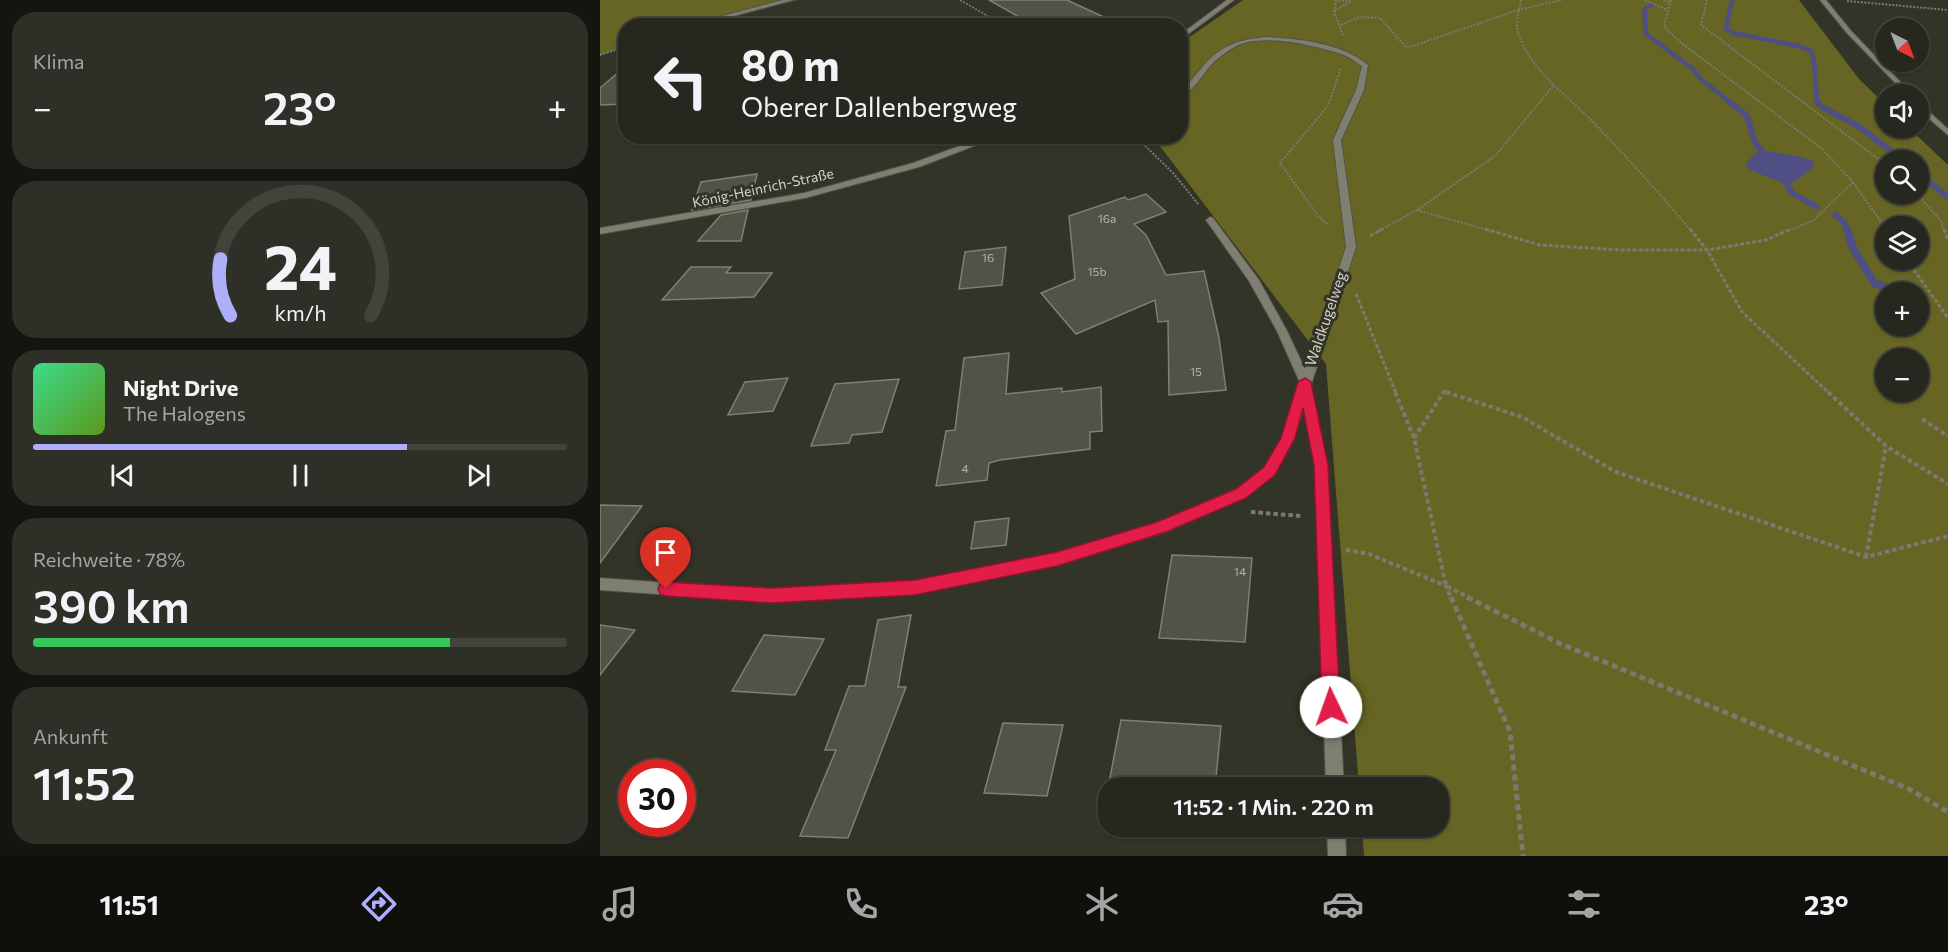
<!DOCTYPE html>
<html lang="de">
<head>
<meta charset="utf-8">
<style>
  :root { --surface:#26271e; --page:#2e2f27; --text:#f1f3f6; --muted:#a4a5a4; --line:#42443c; --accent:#adaffb }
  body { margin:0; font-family:Commissioner,sans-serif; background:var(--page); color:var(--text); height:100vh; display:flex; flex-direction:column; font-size:22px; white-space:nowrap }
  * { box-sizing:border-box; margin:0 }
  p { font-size:20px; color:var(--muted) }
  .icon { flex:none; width:33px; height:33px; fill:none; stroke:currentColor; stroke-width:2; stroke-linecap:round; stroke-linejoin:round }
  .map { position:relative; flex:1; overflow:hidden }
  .side { display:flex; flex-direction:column; gap:12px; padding:12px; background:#151510; width:600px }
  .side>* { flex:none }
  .guide { position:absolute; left:18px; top:18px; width:570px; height:126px; border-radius:24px; box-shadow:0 2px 4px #0004,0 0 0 2px var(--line); background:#26271e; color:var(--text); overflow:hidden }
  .needle { width:39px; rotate:138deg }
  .fabs { position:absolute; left:1275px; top:18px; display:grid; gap:12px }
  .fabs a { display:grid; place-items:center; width:54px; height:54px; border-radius:50%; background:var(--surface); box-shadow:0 2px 4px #0004,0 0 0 2px var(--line); font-size:30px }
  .speed { position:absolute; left:18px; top:759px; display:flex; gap:12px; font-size:30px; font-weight:700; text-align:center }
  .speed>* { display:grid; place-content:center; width:78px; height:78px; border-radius:50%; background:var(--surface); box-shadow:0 2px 4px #0004,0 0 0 2px var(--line); line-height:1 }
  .speed .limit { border:9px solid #d22; background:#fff; color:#111 }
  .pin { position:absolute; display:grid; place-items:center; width:51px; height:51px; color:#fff; margin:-62px -26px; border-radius:50% 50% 50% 0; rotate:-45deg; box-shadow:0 0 6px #0007 }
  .pin .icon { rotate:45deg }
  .me { position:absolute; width:66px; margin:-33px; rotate:357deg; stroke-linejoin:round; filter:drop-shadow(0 0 4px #0008) }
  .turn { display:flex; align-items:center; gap:21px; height:126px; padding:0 24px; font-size:27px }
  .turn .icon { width:78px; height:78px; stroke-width:2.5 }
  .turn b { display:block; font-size:42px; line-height:51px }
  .big { font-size:45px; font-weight:600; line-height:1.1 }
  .side .card { flex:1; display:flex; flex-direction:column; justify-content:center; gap:9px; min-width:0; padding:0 21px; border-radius:24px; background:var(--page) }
  .side .dial { align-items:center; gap:0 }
  .dial svg { height:156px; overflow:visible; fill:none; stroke:var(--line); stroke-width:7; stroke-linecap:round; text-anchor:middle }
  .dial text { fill:var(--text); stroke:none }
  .song { display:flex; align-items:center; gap:18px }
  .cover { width:72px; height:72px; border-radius:9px; background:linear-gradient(135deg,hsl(150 70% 55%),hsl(90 70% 35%)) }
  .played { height:6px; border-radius:3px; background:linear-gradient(90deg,var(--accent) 70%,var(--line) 70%) }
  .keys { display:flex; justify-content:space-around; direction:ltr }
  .heat { display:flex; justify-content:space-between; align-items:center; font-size:33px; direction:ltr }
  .charge { height:9px; border-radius:4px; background:linear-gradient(90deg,#34c759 78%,var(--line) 0) }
  .trip { position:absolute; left:498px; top:777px; width:351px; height:60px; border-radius:24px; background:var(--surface); box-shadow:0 2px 4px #0004,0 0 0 2px var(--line); font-weight:600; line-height:60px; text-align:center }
  .dock { display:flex; height:96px; justify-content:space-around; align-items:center; background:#0f100c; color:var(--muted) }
  .dock .icon { width:42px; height:42px }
  .dock .active { color:var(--accent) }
  .dock b { font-size:27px; color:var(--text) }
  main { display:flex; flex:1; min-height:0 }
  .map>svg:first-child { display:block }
  .forest { fill:#666523; fill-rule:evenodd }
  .water { fill:#4f4f85 }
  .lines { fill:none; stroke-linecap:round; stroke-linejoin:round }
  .stream-far2 { stroke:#4f4f85; stroke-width:4.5 }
  .stream-far1 { stroke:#4f4f85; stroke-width:6 }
  .stream { stroke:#4f4f85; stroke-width:8 }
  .building { fill:#525246; stroke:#7f8072; stroke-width:1.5 }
  .service-casing { stroke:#525248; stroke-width:2 }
  .minor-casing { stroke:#525248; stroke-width:2 }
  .path-far3 { stroke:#7a7a70; stroke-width:2; stroke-dasharray:2 1.5; stroke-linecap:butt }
  .path-far2 { stroke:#7a7a70; stroke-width:3; stroke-dasharray:4 2; stroke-linecap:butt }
  .path-far1 { stroke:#7a7a70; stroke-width:4; stroke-dasharray:4.5 3; stroke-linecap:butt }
  .path { stroke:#7a7a70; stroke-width:5; stroke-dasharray:6 4; stroke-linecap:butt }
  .service { fill:#7f7f71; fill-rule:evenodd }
  .minor { fill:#7f7f71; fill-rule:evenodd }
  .route { fill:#e11d48; stroke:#92132f; stroke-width:1.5 }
  .labels { text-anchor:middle; stroke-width:6; stroke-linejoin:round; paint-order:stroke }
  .number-label { font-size:12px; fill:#b2b2aa }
  .far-street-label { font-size:14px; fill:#d2d2cb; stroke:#333428 }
  .street-label { font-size:15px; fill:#d2d2cb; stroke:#333428 }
</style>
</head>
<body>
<main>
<section class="side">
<div class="card"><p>Klima</p>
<div class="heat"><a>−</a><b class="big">23°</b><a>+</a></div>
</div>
<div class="card dial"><svg viewBox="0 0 100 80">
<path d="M14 69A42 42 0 1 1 86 69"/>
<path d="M14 69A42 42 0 0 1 9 40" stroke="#adaffb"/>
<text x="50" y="56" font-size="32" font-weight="700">24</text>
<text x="50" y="72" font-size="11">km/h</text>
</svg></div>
<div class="card">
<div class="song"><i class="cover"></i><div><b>Night Drive</b><p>The Halogens</p></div></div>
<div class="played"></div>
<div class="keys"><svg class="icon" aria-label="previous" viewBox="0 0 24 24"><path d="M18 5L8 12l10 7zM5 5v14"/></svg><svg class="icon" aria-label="pause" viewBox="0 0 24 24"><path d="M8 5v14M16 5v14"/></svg><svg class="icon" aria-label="next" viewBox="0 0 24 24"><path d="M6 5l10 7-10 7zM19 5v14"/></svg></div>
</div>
<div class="card"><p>Reichweite · 78%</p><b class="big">390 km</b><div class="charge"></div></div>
<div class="card"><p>Ankunft</p><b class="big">11:52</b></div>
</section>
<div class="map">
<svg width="1348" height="856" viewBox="0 0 1348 856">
  <rect width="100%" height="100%" fill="#333428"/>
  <path class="forest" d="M0 0H198L94 25 26 26 25 47 0 55Z
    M643 0H1199L1259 79 1285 104 1286 128H1309L1348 165V856H764L762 827 838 826V788L759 787 726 364 553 137 580 136 581 43ZM1286 160H1318V194H1286ZM1286 226H1318V260H1286ZM1286 292H1318V326H1286ZM1286 358H1318V392H1286Z"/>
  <path class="water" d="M1169 151 1202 157 1213 161 1214 167 1191 184 1177 181 1148 169 1146 164 1155 153Z"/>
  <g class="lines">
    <path class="stream-far2" d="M1132 0 1126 28 1133 33 1199 46 1211 51 1214 60 1217 102
      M1051 5 1044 10 1046 34 1092 68 1102 80 1130 102"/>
    <path class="stream-far1" d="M1128 101 1147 116 1155 143 1171 162
      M1216 101 1222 107 1258 126 1303 160
      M1318 173 1348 197
      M1181 176 1192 193 1217 207
      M1235 215 1244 222 1247 231"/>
    <path class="stream" d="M1247 229 1253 248 1275 284 1290 288 1294 292"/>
  </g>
  <path class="building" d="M389 0H467L523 26H435Z
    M26 66V104L0 105V88Z
    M157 174 151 200 92 210 101 182Z
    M546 194 566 212 534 224 546 235 566 275 604 271 619 338 626 390 569 395 568 321 558 322 555 300 476 334 441 293 475 279 469 216 525 197 528 200Z
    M148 210 141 241H98L121 215Z
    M406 247 402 285 359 289 365 252Z
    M91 267H131L126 273H172L154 297 62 300Z
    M409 353 406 394 462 388V392L501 387 502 431 490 432V449L400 460 389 463 387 480 336 486 346 431 355 430 364 358Z
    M188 378 173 411 128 415 145 382Z
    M299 379 282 432 252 435 249 443 211 446 235 384Z
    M0 505 42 506 0 563Z
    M409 518 406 545 371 549 375 522Z
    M572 555 652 558 645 642 559 638Z
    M311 615 298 687H306L248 838 200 836 236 750H225L249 686H265L278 620Z
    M0 625 35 630 0 675Z
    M164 635 224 639 195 695 132 691Z
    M521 720 621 726 615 788H508Z
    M403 723 463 725 447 796 384 793Z"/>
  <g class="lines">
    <g class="service-casing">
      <path id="service" d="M183 0H193L97 26 89 25Z
        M610 217 613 218 659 280 687 331 711 382 709 385H701L677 331 649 281 606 220Z"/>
    </g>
    <g class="minor-casing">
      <path id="minor" d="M627 0H634L580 40V35Z
        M1220 0H1226L1251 31 1312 94H1306L1247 33Z
        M667 37C700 39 742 43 768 65L764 90 741 140 756 247 711 385 727 465 744 788H726L715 465 704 407 694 438 673 474 646 497 566 532 457 565 315 594 172 602 0 590V578L172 590 315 582 457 553 558 523 636 489 665 468 682 438 746 247 733 140 756 90 762 66C755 62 749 56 741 54 716 46 671 35 644 43 634 46 625 53 616 60 603 71 597 90 580 96V91C589 85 596 74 603 66 621 45 641 39 667 37Z
        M1318 102 1348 129V135L1318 109Z
        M387 136H400L319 167 205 198 0 234V228L204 193 313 163Z
        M727 826H745L746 856H728Z"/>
    </g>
    <path class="path-far3" d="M360 0 405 26
      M735 0 750 1
      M736 0 734 12 743 35
      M921 0C920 9 915 23 918 32 929 69 961 90 987 116 1023 153 1058 191 1091 231
      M1045 0 1067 10
      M1064 0 1070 2
      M1071 0 1064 26 1080 42 1221 148 1253 182 1286 229
      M1107 0 1101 25 1286 165
      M1247 1 1348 10
      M918 10 962 0
      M734 11 753 0
      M741 25 759 17 780 18 805 46 810 47 918 10
      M0 55 26 47
      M535 136 573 173 599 205
      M1317 194 1341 221 1344 231
      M817 210 891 231
      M727 224 718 216 680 163 728 106 741 68
      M779 231 817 210 896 155 953 86
      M1188 231 1214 220 1253 182"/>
    <path class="path-far2" d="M885 229 940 245 1021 250H1107L1166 240 1191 229
      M1090 229 1107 250 1142 312 1229 393
      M1344 229 1348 241
      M770 236 782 229
      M1307 260 1348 318
      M756 294 796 393
      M843 393 844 391 850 393"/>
    <path class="path-far1" d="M795 392 814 438 846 586 870 598
      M846 392 922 417 1016 472 1266 557 1348 536
      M1228 392 1286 446 1348 484
      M1322 419 1348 436
      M814 438 844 392
      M651 512 701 516
      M746 550 769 554 846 586 851 598
      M1266 557 1286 446"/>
    <path class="path" d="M851 597 910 732 923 856
      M867 597 959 643 1309 789 1348 812"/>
    <use href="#service" class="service"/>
    <use href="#minor" class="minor"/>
  </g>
  <path class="route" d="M705 378 711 382 728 465 740 707 738 714 731 716 725 714 722 707 714 465 703 408 695 438 675 475 646 498 566 532 457 566 315 595 172 603 66 596 60 594 58 589 60 584 66 582 172 588 315 580 457 552 557 522 636 489 664 467 681 438 698 382Z"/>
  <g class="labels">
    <g class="number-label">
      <text x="507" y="223">16a</text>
      <text x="388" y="262">16</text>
      <text x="497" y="276">15b</text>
      <text x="596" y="376">15</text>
      <text x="365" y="473">4</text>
      <text x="640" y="576">14</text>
    </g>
    <g class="far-street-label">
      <text transform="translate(163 188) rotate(-12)" y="5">König-Heinrich-Straße</text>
    </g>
    <g class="street-label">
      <text transform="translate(726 319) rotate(-71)" y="5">Waldkugelweg</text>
    </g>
  </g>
</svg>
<div class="fabs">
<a><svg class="needle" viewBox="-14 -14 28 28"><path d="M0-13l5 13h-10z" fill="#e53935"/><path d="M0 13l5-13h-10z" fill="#a4a5a4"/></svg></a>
<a><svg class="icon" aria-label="sound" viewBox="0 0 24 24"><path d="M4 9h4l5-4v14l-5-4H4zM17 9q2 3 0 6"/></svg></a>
<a><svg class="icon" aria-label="search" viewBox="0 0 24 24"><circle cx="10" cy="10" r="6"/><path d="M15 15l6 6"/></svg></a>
<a><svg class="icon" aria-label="layers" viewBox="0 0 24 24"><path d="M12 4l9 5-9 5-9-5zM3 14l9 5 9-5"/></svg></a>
<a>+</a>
<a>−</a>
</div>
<div class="speed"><div class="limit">30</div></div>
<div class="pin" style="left:66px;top:589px;background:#d93025"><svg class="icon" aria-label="arrive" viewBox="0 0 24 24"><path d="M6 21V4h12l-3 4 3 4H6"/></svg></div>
<svg class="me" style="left:731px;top:707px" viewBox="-20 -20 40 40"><circle r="19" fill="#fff"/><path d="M0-13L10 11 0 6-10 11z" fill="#e11d48"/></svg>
<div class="trip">11:52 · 1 Min. · 220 m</div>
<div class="guide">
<div class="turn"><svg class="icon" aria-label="left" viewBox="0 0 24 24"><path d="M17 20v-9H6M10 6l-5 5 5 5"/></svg><div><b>80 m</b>Oberer Dallenbergweg</div></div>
</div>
</div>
</main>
<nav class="dock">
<b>11:51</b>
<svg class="icon active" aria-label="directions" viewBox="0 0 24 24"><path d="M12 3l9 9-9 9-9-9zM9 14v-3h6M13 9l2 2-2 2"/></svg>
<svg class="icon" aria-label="music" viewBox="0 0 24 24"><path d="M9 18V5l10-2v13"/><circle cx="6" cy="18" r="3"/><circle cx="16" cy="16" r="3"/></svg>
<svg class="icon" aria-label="phone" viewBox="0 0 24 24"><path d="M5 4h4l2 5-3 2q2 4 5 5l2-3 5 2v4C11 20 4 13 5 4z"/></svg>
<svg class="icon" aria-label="climate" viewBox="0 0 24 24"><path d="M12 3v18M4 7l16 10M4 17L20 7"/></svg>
<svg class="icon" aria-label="car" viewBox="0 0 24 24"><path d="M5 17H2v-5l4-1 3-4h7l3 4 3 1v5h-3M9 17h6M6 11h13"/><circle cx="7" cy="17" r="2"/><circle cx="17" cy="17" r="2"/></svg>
<svg class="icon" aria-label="filters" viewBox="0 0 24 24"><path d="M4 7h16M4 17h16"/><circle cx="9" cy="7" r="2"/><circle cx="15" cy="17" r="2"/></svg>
<b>23°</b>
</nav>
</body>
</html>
